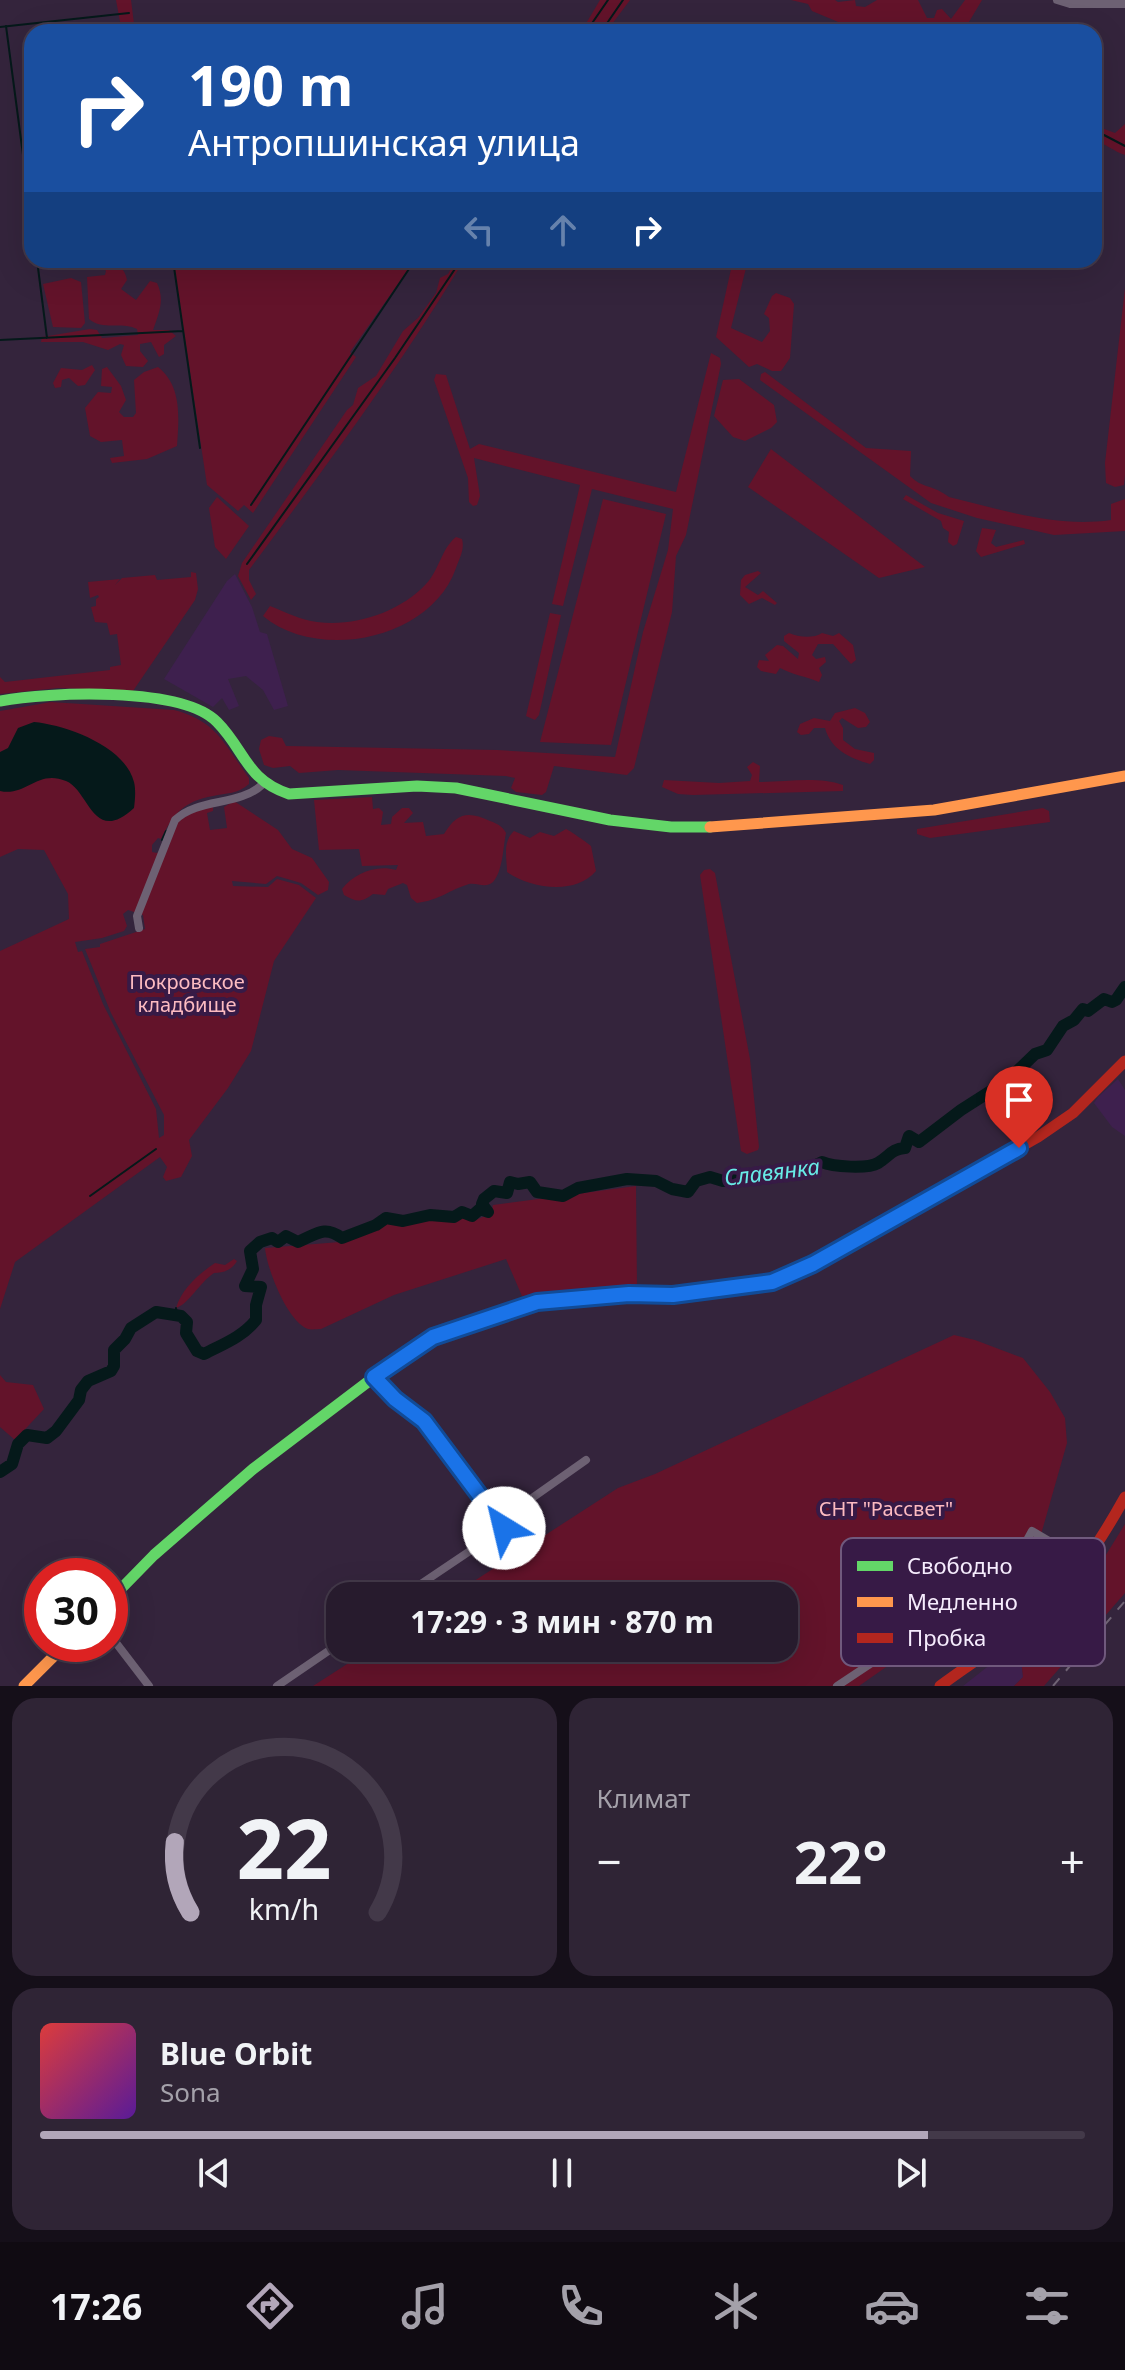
<!DOCTYPE html>
<html lang="ru">
<head>
<meta charset="utf-8">
<style>
  :root { --surface:#271b2d; --page:#2f2435; --text:#f1f3f6; --muted:#a4a1aa; --line:#433949; --accent:#b2a6b9 }
  body { margin:0; font-family:"Noto Sans",sans-serif; background:var(--page); color:var(--text); height:100vh; display:flex; flex-direction:column; font-size:30px; white-space:nowrap }
  * { box-sizing:border-box; margin:0 }
  p { font-size:26px; color:var(--muted) }
  .icon { flex:none; width:44px; height:44px; fill:none; stroke:currentColor; stroke-width:2; stroke-linecap:round; stroke-linejoin:round }
  .map { position:relative; height:1686px; overflow:hidden }
  .panel { display:flex; flex-direction:column; gap:12px; padding:12px; background:#150f19; flex:1 }
  .panel>* { flex:none }
  .top-card { position:absolute; left:24px; top:24px; width:1078px; height:244px; border-radius:24px; box-shadow:0 8px 32px #0002,0 0 0 2px var(--line); background:#1a4fa0; color:#fff; overflow:hidden }
  .speed { position:absolute; left:24px; top:1558px; display:flex; gap:16px; font-size:40px; font-weight:700; text-align:center }
  .speed>* { display:grid; place-content:center; width:104px; height:104px; border-radius:50%; background:var(--surface); box-shadow:0 8px 32px #0002,0 0 0 2px var(--line); line-height:1 }
  .speed .limit { border:12px solid #d22; background:#fff; color:#111 }
  .pin { position:absolute; display:grid; place-items:center; width:68px; height:68px; color:#fff; margin:-82px -34px; border-radius:50% 50% 50% 0; rotate:-45deg; box-shadow:0 0 8px #0007 }
  .pin .icon { rotate:45deg }
  .me { position:absolute; width:88px; margin:-44px; rotate:324deg; stroke-linejoin:round; filter:drop-shadow(0 0 6px #0008) }
  .turn { display:flex; align-items:center; gap:28px; height:168px; padding:0 32px; font-size:36px }
  .turn .icon { width:104px; height:104px; stroke-width:2.5 }
  .turn b { display:block; font-size:56px; line-height:68px }
  .lanes { display:flex; align-items:center; height:76px; padding:0 32px; background:#0003; justify-content:center; gap:40px; direction:ltr }
  .lanes .off { opacity:.35 }
  .big { font-size:60px; font-weight:700; line-height:1.1 }
  .panel .widget { flex:1; display:flex; flex-direction:column; justify-content:center; gap:12px; min-width:0; padding:0 28px; border-radius:24px; background:var(--page) }
  .panel .dial { align-items:center; gap:0 }
  .dial svg { height:208px; overflow:visible; fill:none; stroke:var(--line); stroke-width:7; stroke-linecap:round; text-anchor:middle }
  .dial text { fill:var(--text); stroke:none }
  .song { display:flex; align-items:center; gap:24px }
  .cover { width:96px; height:96px; border-radius:12px; background:linear-gradient(135deg,hsl(0 70% 55%),hsl(270 70% 35%)) }
  .played { height:8px; border-radius:4px; background:linear-gradient(90deg,var(--accent) 85%,var(--line) 85%) }
  .keys { display:flex; justify-content:space-around; direction:ltr }
  .heat { display:flex; justify-content:space-between; align-items:center; font-size:44px; direction:ltr }
  .panel .tiles { flex:1; display:grid; gap:12px; grid-template-columns:1fr 1fr }
  .widget:last-child { grid-column:span 2 }
  .trip { position:absolute; left:326px; top:1582px; width:472px; height:80px; border-radius:24px; background:var(--surface); box-shadow:0 8px 32px #0002,0 0 0 2px var(--line); font-weight:700; line-height:80px; text-align:center }
  .dock { display:flex; height:128px; justify-content:space-around; align-items:center; background:#100b12; color:var(--muted) }
  .dock .icon { width:56px; height:56px }
  .dock .selected { color:var(--accent) }
  .dock b { font-size:36px; color:var(--text) }
  .map>svg:first-child { display:block }
  .built { fill:#3e204e }
  .green { fill:#63132a; fill-rule:evenodd }
  .water { fill:#05191a }
  .lines { fill:none; stroke-linecap:round; stroke-linejoin:round }
  .stream { stroke:#05191a; stroke-width:2 }
  .river { stroke:#05191a; stroke-width:12 }
  .street { stroke:#6d6173; stroke-width:8 }
  .fast { stroke:#63d668; stroke-width:11 }
  .slow { stroke:#ff974d; stroke-width:11 }
  .jam { stroke:#b3261e; stroke-width:11 }
  .rail { stroke:#6f6374; stroke-width:2; stroke-dasharray:10 10; stroke-linecap:butt }
  .route-casing { stroke:#114b97; stroke-width:20 }
  .route { stroke:#1a73e8; stroke-width:14 }
  .labels { text-anchor:middle; stroke-width:8; stroke-linejoin:round; paint-order:stroke }
  .park-label { font-size:20px; fill:#fdbbc1; stroke:#371a46 }
  .water-label { font-size:22px; font-style:italic; fill:#68ebe7; stroke:#371a46 }
  .key { fill:#371a46; stroke:#70597d; stroke-width:2 }
  .key-label { font-size:22px; fill:#f6ecfd }
</style>
</head>
<body>
<div class="map">
<svg width="1125" height="1686" viewBox="0 0 1125 1686">
  <rect width="100%" height="100%" fill="#34243c"/>
  <path class="built" d="M235 574 252 607 260 632 267 634 288 706 274 710 263 690 246 676 228 679 239 706 229 710 222 698 213 707 164 679 227 581Z
    M1118 1079 1125 1090V1136L1112 1127 1094 1103 1098 1097Z
    M1005 1653 1021 1658 1023 1677 1014 1686H963Z"/>
  <path class="green" d="M116 0H131L135 32H122Z
    M600 0H630L606 32H581Z
    M791 0H835L838 2 855 0 856 6 865 7 877 0H918L927 18H934L937 10 942 9 951 19 965 0H982L963 32H862L812 11 808 4Z
    M1125 124V155C1114 152 1105 142 1094 142V125L1115 133Z
    M105 260C116 261 125 268 127 280L121 289 136 300 150 281 157 283C165 300 159 313 153 330H169L176 336 164 345V354L159 357 151 342 140 344V351L148 361 143 367 126 366 121 355 124 345 120 344 108 350 83 342H41L42 337 90 329 97 330 102 338 138 335 137 329C120 321 103 331 89 319L87 277 105 275 106 271 102 266Z
    M173 260H415L350 352 356 357 253 513 244 505 238 511 207 485Z
    M456 260H464C399 368 324 469 249 570V580L256 594 251 600 238 576 242 563 347 410 353 405 358 388 376 376 403 331 418 318 436 293 440 278 448 274Z
    M733 260H748L731 328 762 342 770 331 769 318 764 314 772 296 776 293 790 298 794 304 790 358 781 371H772L757 364 749 367 716 337Z
    M71 278 81 282 85 323 81 328 53 327 43 284Z
    M1125 288V475L1124 485 1115 487 1106 483 1105 463Z
    M711 353 720 358 721 364 686 535 676 556 672 612 634 768 627 775 554 766 546 792 542 795 516 792 511 788 515 778 506 776 338 770 299 773 290 766 273 768 264 765 259 749 261 740 269 736 282 738 286 746 497 750 615 757 643 632 668 550 673 509 592 489 563 606 552 604 580 485 474 458 480 496 477 505 473 506 469 502 468 478 434 380 436 374 446 375 470 449 479 444 676 492Z
    M92 365 95 370 85 385 78 386 69 378 62 380 61 387 55 388 53 383 61 368 82 370Z
    M107 367 121 386 126 400 119 412 124 417H133L136 413 134 380 144 372 158 367C182 386 179 417 177 446L147 459 112 463 110 458 124 456 122 440 101 442 90 436 85 408 98 392 111 393 112 387 101 386 102 369Z
    M765 372 866 448 911 451 910 476C921 488 934 485 949 497 1003 510 1056 528 1111 520V504L1125 499V531L1054 535 977 518 931 503 760 380 761 374Z
    M739 379 774 405 777 422 771 428 745 441 733 437 714 416 723 380Z
    M771 449 925 567 879 578 748 487Z
    M906 495 938 513 964 521 957 544 953 546 948 542 949 532 943 528 941 521 903 499Z
    M217 497 249 526 226 559 215 547 209 508Z
    M603 499 666 514 611 745 540 742Z
    M982 528 996 530 991 543 996 547 1024 540 1025 544 981 557 976 551Z
    M456 537 462 539C465 550 459 559 456 568 431 640 318 662 263 616L270 606C285 612 301 620 317 622 355 627 400 612 426 584 439 571 441 549 456 537Z
    M758 571 761 573 745 587 758 595 763 591 777 603 775 605 762 598 749 604 740 595 741 580 745 575Z
    M191 572 196 573 198 589 195 600 133 691 58 688 0 694V677L5 682 110 670V667L121 665 117 634 110 635 107 623 95 622 91 607 96 606V599L99 597 98 595 90 598 88 582 120 579 115 585 122 578 155 575 157 580 191 577Z
    M550 613 561 615 539 715 535 720 526 716Z
    M789 633C798 637 813 639 822 633L833 636 839 633 853 645 856 660 851 664 833 644H818L812 655 816 659 825 657 826 662 819 668 822 675 819 682C805 676 793 675 780 668L776 674 761 671 757 667 759 660 769 661 765 655 777 645 783 646 798 659 799 653 784 641V636Z
    M51 702 174 710C217 721 224 744 249 778V784C238 794 226 793 213 796 184 801 173 814 161 839L158 838 152 845V852L157 853 160 850 179 818 213 804V811L207 813 210 830 227 828 224 807 234 801 278 830 292 849 312 858 329 882 328 890 318 895 301 883 277 876 266 884 232 881 233 886 268 887 277 879 299 885 316 898 274 961 251 1051 228 1088 189 1140 192 1156 181 1177 166 1181 163 1177 167 1167 160 1157 15 1262 0 1309V951L69 919 68 894 44 850 18 849 0 857V711ZM128 910 143 915 145 929 100 944V947L85 949 111 1013 164 1115V1135L159 1138 156 1109 103 1004 82 951 78 952 75 942 102 938 124 931 127 926 123 914Z
    M855 708 865 713 870 722 866 727 858 728 842 718 839 721 843 728V740L855 749 874 753V760L870 764C850 758 831 750 825 728H814L809 734 801 735 797 732 800 724 814 718 830 721 835 713Z
    M753 762 760 766 759 782C786 782 818 776 843 785V791L693 795 678 794 662 787 664 780 719 783 750 781 752 775 747 767Z
    M372 797 373 809 379 808 383 812 381 825 391 824 392 817 402 808H409L413 813 404 823 423 822 426 836 444 834C457 812 469 811 490 821 498 824 502 826 506 833 503 847 503 871 493 882 485 889 477 882 469 884 449 890 440 900 417 903L411 898 407 885 403 883 388 889 385 895 373 894C361 903 356 902 344 895L342 889C354 873 377 864 396 870L398 865 362 866 359 849 319 850 314 800Z
    M1043 808 1049 811 1050 822 930 838 917 834V829Z
    M566 829C569 830 589 844 591 846L596 871C575 896 530 888 507 872 507 858 502 842 514 831L530 838 540 832 554 836Z
    M710 869 715 873 750 1059 759 1147 758 1150 747 1154 741 1151 700 875 704 870Z
    M636 1186 637 1288 522 1296 506 1259 394 1295 321 1329C318 1329 311 1330 308 1329 287 1321 267 1269 265 1248L340 1242 370 1232 388 1222 407 1224 422 1219 459 1216 472 1221 491 1214 493 1205Z
    M234 1259 237 1261C232 1270 223 1273 214 1273 199 1283 189 1304 176 1308 182 1288 199 1274 215 1263L225 1265Z
    M954 1335 975 1340 1023 1358 1050 1392 1065 1418 1067 1443 1040 1538 1016 1576 859 1686H313L372 1648H784V1596H451L618 1488 655 1474Z
    M0 1375 6 1382 33 1385 44 1409 15 1440 0 1427Z
    M1125 1524V1593L1044 1686H1014L1023 1677 1021 1659 1005 1653 1061 1608 1096 1571Z"/>
  <path class="water" d="M34 722C66 725 125 746 134 782 136 790 135 800 134 808 93 846 89 790 66 781 37 769 26 797 0 791V752L8 748 18 728Z"/>
  <g class="lines">
    <path class="stream" d="M6 26 32 223
      M0 27 129 13
      M586 32 608 0
      M601 32 623 0
      M1094 133 1104 135 1125 146
      M37 260 47 338
      M173 260 200 448
      M0 340 183 331
      M251 505 415 260
      M247 564 395 358 461 260
      M162 840 166 831
      M90 1196 156 1149
      M176 1308 177 1315"/>
    <path class="river" d="M0 1472 12 1464 18 1444 27 1435 47 1438 56 1431 79 1400 81 1390 88 1381 111 1371 114 1366V1350L125 1339 131 1328 156 1312 181 1316 187 1322 186 1333 197 1351 204 1354C223 1344 241 1338 256 1320V1305L261 1287 245 1286 253 1269 250 1251 260 1242 272 1238 278 1242 286 1236 298 1242C317 1234 324 1225 342 1238L376 1225 386 1218 403 1221 430 1215 454 1217 462 1212 472 1216 480 1209 488 1212 482 1204 484 1199 494 1191 507 1193 510 1182 518 1184 530 1182 537 1192 563 1196 578 1188 627 1179 656 1181 672 1189 688 1192 696 1181 710 1177 723 1181 738 1176 759 1177 802 1172 822 1162C833 1167 868 1169 878 1163 890 1156 891 1149 905 1148L909 1136 919 1142 961 1110 1008 1080 1035 1054 1047 1050 1063 1026 1074 1020 1083 1009 1088 1011 1104 999 1112 1002 1116 1000 1125 987"/>
    <path class="street" d="M1057 0 1070 4H1125
      M139 928 137 916 175 820C199 797 239 807 263 784
      M374 1377 395 1399 424 1421 504 1528 403 1596
      M492 1510 525 1503 586 1460
      M110 1635 149 1686
      M277 1686 340 1643
      M837 1686 1010 1571 1032 1531 1054 1544 1079 1570"/>
    <path class="fast" d="M0 701C48 692 182 686 217 722 245 750 246 780 289 794L417 786 456 788 610 820 671 827H710
      M110 1600 154 1555 253 1469 398 1359 433 1337 537 1302 629 1294 673 1295 772 1282 786 1276"/>
    <path class="slow" d="M710 827 934 810 1125 776
      M24 1686 66 1644"/>
    <path class="jam" d="M786 1276 813 1264 1038 1137 1073 1113 1125 1061
      M940 1686C987 1652 1037 1620 1074 1575 1094 1551 1110 1524 1125 1497"/>
    <path class="rail" d="M1053 1686 1125 1601"/>
  </g>
  <g class="lines">
    <g class="route-casing">
      <path id="route" d="M504 1528 424 1421 395 1399 374 1377 433 1337 537 1302 629 1294 673 1295 772 1282 813 1264 1019 1148"/>
    </g>
    <use href="#route" class="route"/>
  </g>
  <g class="labels">
    <g class="park-label">
      <text x="187" y="989">Покровское<tspan x="187" dy="23">кладбище</tspan></text>
      <text x="886" y="1516">СНТ "Рассвет"</text>
    </g>
    <g class="water-label">
      <text transform="translate(772 1172) rotate(-7)" y="8">Славянка</text>
    </g>
  </g>
  <rect x="841" y="1538" width="264" height="128" rx="12" class="key"/>
  <rect x="857" y="1561" width="36" height="10" fill="#63d668"/>
  <rect x="857" y="1597" width="36" height="10" fill="#ff974d"/>
  <rect x="857" y="1633" width="36" height="10" fill="#b3261e"/>
  <g class="key-label">
    <text x="907" y="1574">Свободно</text>
    <text x="907" y="1610">Медленно</text>
    <text x="907" y="1646">Пробка</text>
  </g>
</svg>
<div class="speed"><div class="limit">30</div></div>
<div class="pin" style="left:1019px;top:1148px;background:#d93025"><svg class="icon" aria-label="arrive" viewBox="0 0 24 24"><path d="M6 21V4h12l-3 4 3 4H6"/></svg></div>
<svg class="me" style="left:504px;top:1528px" viewBox="-20 -20 40 40"><circle r="19" fill="#fff"/><path d="M0-13L10 11 0 6-10 11z" fill="#1a73e8"/></svg>
<div class="trip">17:29 · 3 мин · 870 m</div>
<div class="top-card">
<div class="turn"><svg class="icon" aria-label="right" viewBox="0 0 24 24"><path d="M7 20v-9h11M14 6l5 5-5 5"/></svg><div><b>190 m</b>Антропшинская улица</div></div>
<div class="lanes"><svg class="icon off" aria-label="left" viewBox="0 0 24 24"><path d="M17 20v-9H6M10 6l-5 5 5 5"/></svg><svg class="icon off" aria-label="ahead" viewBox="0 0 24 24"><path d="M12 20V5M6 11l6-6 6 6"/></svg><svg class="icon" aria-label="right" viewBox="0 0 24 24"><path d="M7 20v-9h11M14 6l5 5-5 5"/></svg></div>
</div>
</div>
<section class="panel">
<div class="tiles">
<div class="widget dial"><svg viewBox="0 0 100 80">
<path d="M14 69A42 42 0 1 1 86 69"/>
<path d="M14 69A42 42 0 0 1 8 42" stroke="#b2a6b9"/>
<text x="50" y="56" font-size="32" font-weight="700">22</text>
<text x="50" y="72" font-size="11">km/h</text>
</svg></div>
<div class="widget"><p>Климат</p>
<div class="heat"><a>−</a><b class="big">22°</b><a>+</a></div>
</div>
<div class="widget">
<div class="song"><i class="cover"></i><div><b>Blue Orbit</b><p>Sona</p></div></div>
<div class="played"></div>
<div class="keys"><svg class="icon" aria-label="previous" viewBox="0 0 24 24"><path d="M18 5L8 12l10 7zM5 5v14"/></svg><svg class="icon" aria-label="pause" viewBox="0 0 24 24"><path d="M8 5v14M16 5v14"/></svg><svg class="icon" aria-label="next" viewBox="0 0 24 24"><path d="M6 5l10 7-10 7zM19 5v14"/></svg></div>
</div>
</div>
</section>
<nav class="dock">
<b>17:26</b>
<svg class="icon selected" aria-label="directions" viewBox="0 0 24 24"><path d="M12 3l9 9-9 9-9-9zM9 14v-3h6M13 9l2 2-2 2"/></svg>
<svg class="icon" aria-label="music" viewBox="0 0 24 24"><path d="M9 18V5l10-2v13"/><circle cx="6" cy="18" r="3"/><circle cx="16" cy="16" r="3"/></svg>
<svg class="icon" aria-label="phone" viewBox="0 0 24 24"><path d="M5 4h4l2 5-3 2q2 4 5 5l2-3 5 2v4C11 20 4 13 5 4z"/></svg>
<svg class="icon" aria-label="climate" viewBox="0 0 24 24"><path d="M12 3v18M4 7l16 10M4 17L20 7"/></svg>
<svg class="icon" aria-label="car" viewBox="0 0 24 24"><path d="M5 17H2v-5l4-1 3-4h7l3 4 3 1v5h-3M9 17h6M6 11h13"/><circle cx="7" cy="17" r="2"/><circle cx="17" cy="17" r="2"/></svg>
<svg class="icon" aria-label="filters" viewBox="0 0 24 24"><path d="M4 7h16M4 17h16"/><circle cx="9" cy="7" r="2"/><circle cx="15" cy="17" r="2"/></svg>
</nav>
</body>
</html>
